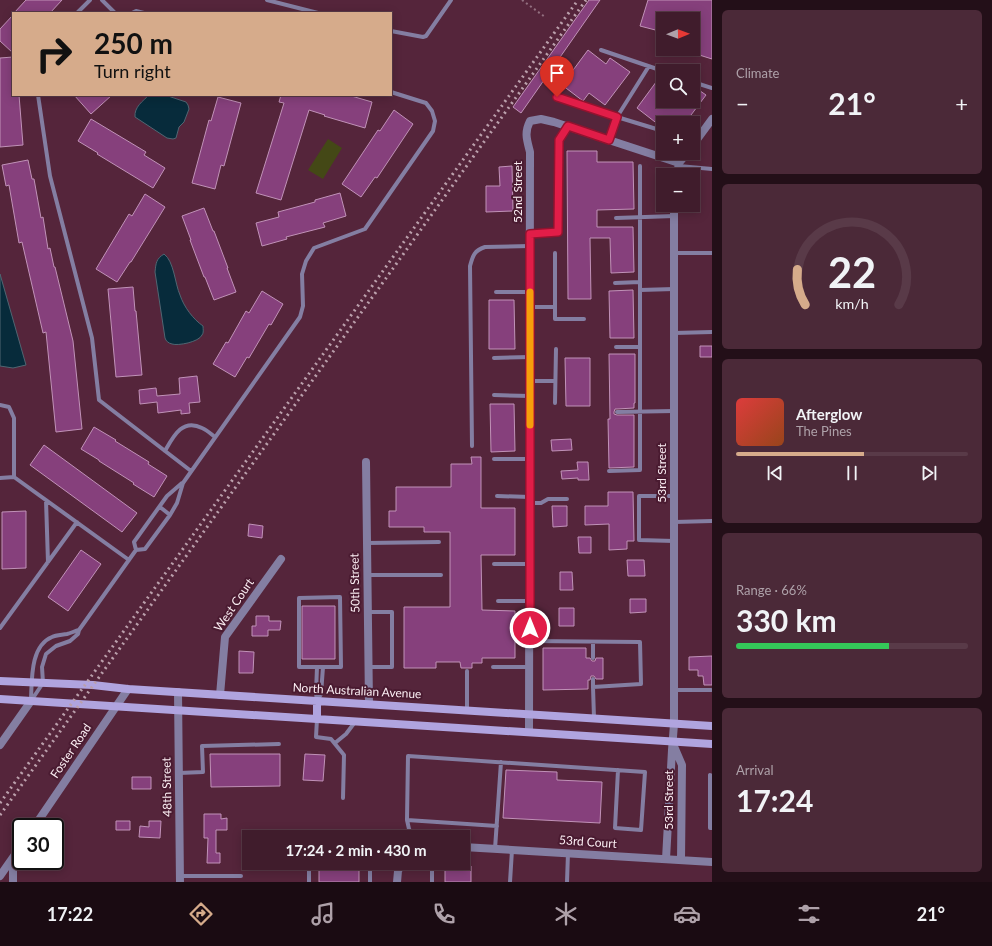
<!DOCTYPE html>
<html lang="en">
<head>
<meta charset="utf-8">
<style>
  :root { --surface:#401c2c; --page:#4b2938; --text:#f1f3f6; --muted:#aea1a9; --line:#593a48; --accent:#d6ab8b }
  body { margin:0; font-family:Lato,sans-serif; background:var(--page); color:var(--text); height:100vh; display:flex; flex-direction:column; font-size:15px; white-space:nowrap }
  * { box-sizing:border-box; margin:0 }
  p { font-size:13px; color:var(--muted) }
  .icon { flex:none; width:22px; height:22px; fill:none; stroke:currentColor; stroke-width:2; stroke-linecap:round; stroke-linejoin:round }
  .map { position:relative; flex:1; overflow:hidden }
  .sheet { display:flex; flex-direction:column; gap:10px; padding:10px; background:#230f18; width:280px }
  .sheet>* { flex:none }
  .guide { position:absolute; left:12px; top:12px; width:380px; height:84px; border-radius:0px; box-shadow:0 2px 10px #0003,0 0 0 1px var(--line); background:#d6ab8b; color:#111; overflow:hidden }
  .needle { width:26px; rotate:89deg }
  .tools { position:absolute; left:656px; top:12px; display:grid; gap:8px }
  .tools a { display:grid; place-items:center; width:44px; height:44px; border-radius:0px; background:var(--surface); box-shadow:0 2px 10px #0003,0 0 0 1px var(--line); font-size:20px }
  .speed { position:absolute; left:12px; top:818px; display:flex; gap:8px; font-size:20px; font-weight:700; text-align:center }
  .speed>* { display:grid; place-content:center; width:52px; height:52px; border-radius:50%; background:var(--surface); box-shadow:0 2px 10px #0003,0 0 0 1px var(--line); line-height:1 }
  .speed .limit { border:2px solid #111; border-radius:6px; background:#fff; color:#111 }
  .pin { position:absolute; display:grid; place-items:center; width:34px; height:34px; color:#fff; margin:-41px -17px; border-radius:50% 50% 50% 0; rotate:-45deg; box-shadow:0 0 4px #0007 }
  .pin .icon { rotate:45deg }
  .me { position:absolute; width:44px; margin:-22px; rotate:0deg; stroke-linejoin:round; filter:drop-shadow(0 0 3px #0008) }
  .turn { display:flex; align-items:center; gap:14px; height:84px; padding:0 16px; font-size:18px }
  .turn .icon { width:52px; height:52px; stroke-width:2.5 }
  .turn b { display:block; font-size:28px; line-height:34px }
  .big { font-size:30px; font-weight:700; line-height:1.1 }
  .sheet .card { flex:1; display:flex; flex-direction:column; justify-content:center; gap:6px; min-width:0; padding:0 14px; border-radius:6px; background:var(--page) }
  .sheet .dial { align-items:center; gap:0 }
  .dial svg { height:104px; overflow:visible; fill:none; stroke:var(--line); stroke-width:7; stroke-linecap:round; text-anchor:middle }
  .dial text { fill:var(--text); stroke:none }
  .song { display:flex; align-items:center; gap:12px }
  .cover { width:48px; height:48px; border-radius:6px; background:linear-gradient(135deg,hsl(0 70% 55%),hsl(20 70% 35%)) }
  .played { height:4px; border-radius:2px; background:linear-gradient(90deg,var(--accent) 55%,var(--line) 55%) }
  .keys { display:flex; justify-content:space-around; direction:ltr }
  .heat { display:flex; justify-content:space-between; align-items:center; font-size:22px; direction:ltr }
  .charge { height:6px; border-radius:3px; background:linear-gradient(90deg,#34c759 66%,var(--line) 0) }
  .trip { position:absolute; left:242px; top:830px; width:228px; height:40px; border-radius:0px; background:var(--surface); box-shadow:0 2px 10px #0003,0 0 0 1px var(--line); font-weight:700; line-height:40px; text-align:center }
  .dock { display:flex; height:64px; justify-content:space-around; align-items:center; background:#1a0b12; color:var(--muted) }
  .dock .icon { width:28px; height:28px }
  .dock .active { color:var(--accent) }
  .dock b { font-size:18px; color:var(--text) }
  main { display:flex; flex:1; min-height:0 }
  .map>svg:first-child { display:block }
  .green { fill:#444816 }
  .water { fill:#072b3b; stroke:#506672 }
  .building { fill:#86407c; stroke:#c192b8 }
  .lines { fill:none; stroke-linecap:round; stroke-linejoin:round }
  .path { stroke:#937080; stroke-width:2; stroke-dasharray:2 3; stroke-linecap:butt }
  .service { stroke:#847ea2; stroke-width:4 }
  .minor { stroke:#847ea2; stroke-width:8 }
  .secondary { stroke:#b0a4df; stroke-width:8 }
  .rail { stroke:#bba0ac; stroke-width:3; stroke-dasharray:2 4; stroke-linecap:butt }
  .route-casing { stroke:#92132f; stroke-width:10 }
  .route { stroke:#e11d48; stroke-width:7 }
  .slow { stroke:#f59e0b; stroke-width:7 }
  .labels { text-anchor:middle; stroke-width:4; stroke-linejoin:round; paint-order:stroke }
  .street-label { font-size:12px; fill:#fbeef3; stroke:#4a1b31 }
</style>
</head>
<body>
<main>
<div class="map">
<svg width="712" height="882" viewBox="0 0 712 882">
  <rect width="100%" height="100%" fill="#55253b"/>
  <path class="green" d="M328 139 342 148 323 179 308 170Z"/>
  <path class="water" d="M149 95 168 96 186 102 188 105 189 109 184 122 179 127 176 138 173 139 167 138 135 117C134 107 143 101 149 95Z
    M164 254C174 261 175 284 180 295 184 307 193 319 203 326 203 329 204 333 202 335 199 342 178 346 172 344 168 343 166 341 165 338L155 272C156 263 156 259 164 254Z
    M0 274 26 365 13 368 0 366Z"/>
  <path class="building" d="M26 0H62L50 13H14Z
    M589 0H600L521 113 513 107Z
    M648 0H712V59L693 53V19H663V32L640 26Z
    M13 15V53L0 41V29Z
    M588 50 606 64 610 58 630 72 605 105 589 93 583 101 562 85Z
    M13 57V95H19L23 145 0 147V58Z
    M662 74H663V101H693V86L706 95 685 123H673L664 117 659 125 637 108Z
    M74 95H112L91 114Z
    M281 95H348L372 102 365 128 324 116 325 115 309 110 281 200 256 193 284 103 279 102Z
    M218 97 241 103 224 166 221 165 215 189 192 183 209 120 211 121Z
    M394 110 413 124 377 178 375 177 361 197 342 184 378 130 380 131Z
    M91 119 146 152 144 155 165 168 153 188 97 154 98 153 78 141Z
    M567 151H597V162H633L634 209 597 210V227H633L634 272 611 273 610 238H590L591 299H568Z
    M28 160 32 179H34L41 218 43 217 48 249 50 248 54 267H55L73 341 82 429 56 432 46 332 43 333 22 242 19 243 9 185 6 186 2 165Z
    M512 166 513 211 486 212V186H500L499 167Z
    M340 193 346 216 323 223 325 227 286 237 287 239 262 246 256 223 279 217 278 212 315 202V200Z
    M145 194 165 207 131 262H130L117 282 96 269 129 214 132 216Z
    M204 208 213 231H214L228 268H227L236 292 214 300 205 277H204L190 240H191L182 216Z
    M133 287 135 311H136L142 375 116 377 108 289Z
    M633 290 634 338H610L609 291Z
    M262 291 283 304 271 325 269 324 249 358 247 357 235 377 213 364 226 342 228 343 246 311 249 313Z
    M489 300H514L515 349H489Z
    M700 346H712V357H700Z
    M609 354H635V403H634V408L617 409H615L614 412V414L617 415H634V467L609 468 608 419H610Z
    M565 358H590V406H566Z
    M197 376 200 402 189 403 190 413 181 414V410L158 413 157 402 140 404 139 390 156 388 157 396 180 394 179 378Z
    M490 404H514L515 451 491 452Z
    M94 427 116 440 115 441 149 462 148 464 167 476 154 497 133 484 134 483 99 461V460L81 449Z
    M571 439 572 450 552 451 551 440Z
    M44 445 137 513 122 532 30 465Z
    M471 457H481V508H515V555H481L482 610 515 611V658H482V663H472V668H461L460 662H436V668H404V607H450V532H424V527H389V511H396V487H451V464H472Z
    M577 462H588L589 480H578V478L562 479 561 471 578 470Z
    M608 492H633L634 541H627V549L609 550V524L585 525V506H608Z
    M552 506H567V526L553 527Z
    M26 511V568L2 569V512Z
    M249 524 263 526 262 538 248 536Z
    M578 537H591V553H579Z
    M81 550 101 564 68 611 48 597Z
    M627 560H644L645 576H628Z
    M560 572H572L573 590H560Z
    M630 599H646V612L630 613Z
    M302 606H335V659H302Z
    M559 608H574V626H559Z
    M256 616H269V621H281L280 630H268V636H252V626H256Z
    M543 648H586V658H590L592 661H595L596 658H603V679H596L594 676H591L590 680H588V689L543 690Z
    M239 651 254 652 253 673H239Z
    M712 656V685H704L703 676H698V670H689V657Z
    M210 754H280V786L211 787Z
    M305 754 325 755 323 781 303 780Z
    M506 770 557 772V780L602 782 600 823 503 818Z
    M132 777H151V789H132Z
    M204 814H221V819L227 818V830H216V853H220V863H207L208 838H204Z
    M116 821H130V830H116Z
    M149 821H161L160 838 139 837 140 826 149 827Z
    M319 863H359V882H319Z
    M445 866H471V882H445Z"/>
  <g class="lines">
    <path class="path" d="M522 0 545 17"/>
    <path class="service" d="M102 0 115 13
      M267 0 318 13
      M77 13 90 0
      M132 13 136 11 144 13
      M391 31 423 37 426 36 451 0
      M601 50 663 71
      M693 82 712 88
      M38 95 50 176 92 338 99 400 191 471
      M557 97 617 117 663 131
      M609 140 617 117 649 66
      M679 166 712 169
      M616 218 674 216
      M530 233 558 232 559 140 568 127
      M555 253V319H584
      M674 253H712
      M615 283 640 282
      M640 290 674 289
      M496 292H530
      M530 307H555
      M674 333 712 332
      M616 347H640
      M494 358 530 357
      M530 381H555
      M494 395 530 396
      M555 403 556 349
      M0 405 9 407 14 418V477L129 560
      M617 412 674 411
      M472 446 470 266C473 255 474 251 485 247L530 246
      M165 451C173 437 182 418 202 428 207 430 211 434 215 437
      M494 459H530
      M609 471 640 470V166
      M0 478 14 477
      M497 496 530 497
      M46 500 48 562
      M530 503H541L548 499H567
      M160 507 170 515
      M674 522 712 521
      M674 541 639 540V496H674
      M367 543 439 542
      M136 550 134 542 167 496 182 483
      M494 564H529
      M368 575H441
      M340 597 341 667H299V598Z
      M498 601H530
      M368 612H392V667H368
      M0 628 77 522
      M530 641 640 642 641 684 593 687 594 718
      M593 658V642
      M493 667H530
      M467 671V710
      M593 679V687
      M674 690H711
      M31 699C32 680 30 646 52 637 56 635 62 635 67 634 71 633 75 631 79 630
      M31 701 43 683 42 667 46 654 56 646 70 641 78 634 79 630 136 550 145 549 170 515 177 503 183 483 300 317 303 306 302 274 306 261 314 248 365 229 433 131 435 121 432 111 426 103 391 92
      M317 701 321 694 323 667
      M317 701 316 693 317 667
      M317 719 316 737 331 739 344 755 343 798
      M335 743 346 734 355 722
      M179 773 203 772 202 746 279 744
      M712 776 710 775V828H712
      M407 820 497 826
      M413 837 409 829 407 820 408 756 645 772 641 830 615 828 618 770
      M495 849 501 762
      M309 863V882
      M370 863V882
      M432 863V882
      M180 876H241
      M510 882 512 850
      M567 882 568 853"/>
    <path class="minor" d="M693 145 712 119
      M677 175 679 163 687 153
      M366 462 369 704
      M178 692 180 882
      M220 695 225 637 281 559
      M529 732 530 152C527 140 524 133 530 121L541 119 554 122 679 163
      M673 744 682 765 681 860
      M0 745 31 701
      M34 827 128 689
      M463 847 712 862
      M13 858V882
      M666 859 672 750 674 724V205
      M0 876 21 846
      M397 882 398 871 402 863"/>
    <path class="secondary" d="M0 681 93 685 128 689 317 701 712 726
      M0 699 712 744
      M317 701V719"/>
    <path class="rail" d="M0 803 578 0
      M0 815 586 0"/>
  </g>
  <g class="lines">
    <g class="route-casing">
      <path id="route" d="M530 628V234L558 232 559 140 568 126 609 140 617 117 557 97"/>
    </g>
    <use href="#route" class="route"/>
    <path class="slow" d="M530 292V425"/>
  </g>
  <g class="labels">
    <g class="street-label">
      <text transform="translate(518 192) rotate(-90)" y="4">52nd Street</text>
      <text transform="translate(662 473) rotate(-90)" y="4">53rd Street</text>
      <text transform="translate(355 583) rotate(-91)" y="4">50th Street</text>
      <text transform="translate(234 605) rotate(-56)" y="4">West Court</text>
      <text transform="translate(357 691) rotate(3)" y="4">North Australian Avenue</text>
      <text transform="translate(71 751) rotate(-56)" y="4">Foster Road</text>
      <text transform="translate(167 787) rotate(-91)" y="4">48th Street</text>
      <text transform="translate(669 800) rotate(-90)" y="4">53rd Street</text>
      <text transform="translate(588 842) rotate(4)" y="4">53rd Court</text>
    </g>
  </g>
</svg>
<div class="tools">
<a><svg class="needle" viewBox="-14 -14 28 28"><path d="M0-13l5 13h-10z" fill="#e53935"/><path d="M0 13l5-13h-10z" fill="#aea1a9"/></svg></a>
<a><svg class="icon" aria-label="search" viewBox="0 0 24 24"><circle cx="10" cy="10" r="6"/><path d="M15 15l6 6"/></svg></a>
<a>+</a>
<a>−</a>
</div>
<div class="speed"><div class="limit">30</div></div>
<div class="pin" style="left:557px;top:97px;background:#d93025"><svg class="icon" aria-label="arrive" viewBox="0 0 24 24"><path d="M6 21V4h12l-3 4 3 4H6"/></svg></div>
<svg class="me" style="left:530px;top:628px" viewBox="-20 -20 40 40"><circle r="17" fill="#e11d48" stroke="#fff" stroke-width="3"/><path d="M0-11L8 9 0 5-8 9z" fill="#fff"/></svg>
<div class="trip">17:24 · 2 min · 430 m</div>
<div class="guide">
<div class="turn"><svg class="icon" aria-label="right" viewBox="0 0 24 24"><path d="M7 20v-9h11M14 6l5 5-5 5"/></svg><div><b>250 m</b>Turn right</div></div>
</div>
</div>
<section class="sheet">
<div class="card"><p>Climate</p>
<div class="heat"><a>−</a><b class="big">21°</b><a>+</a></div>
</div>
<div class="card dial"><svg viewBox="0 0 100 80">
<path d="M14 69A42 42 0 1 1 86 69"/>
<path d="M14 69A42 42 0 0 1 8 42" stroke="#d6ab8b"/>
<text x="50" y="56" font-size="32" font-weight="700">22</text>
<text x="50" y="72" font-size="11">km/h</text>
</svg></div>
<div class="card">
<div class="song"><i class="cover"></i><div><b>Afterglow</b><p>The Pines</p></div></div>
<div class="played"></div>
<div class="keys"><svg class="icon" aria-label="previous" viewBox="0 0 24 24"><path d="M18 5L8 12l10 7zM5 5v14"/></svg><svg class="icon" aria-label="pause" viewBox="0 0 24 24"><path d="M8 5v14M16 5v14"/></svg><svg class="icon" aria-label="next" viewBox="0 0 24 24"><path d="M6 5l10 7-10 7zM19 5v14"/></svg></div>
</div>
<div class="card"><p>Range · 66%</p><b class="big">330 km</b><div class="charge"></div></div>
<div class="card"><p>Arrival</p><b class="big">17:24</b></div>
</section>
</main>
<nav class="dock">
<b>17:22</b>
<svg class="icon active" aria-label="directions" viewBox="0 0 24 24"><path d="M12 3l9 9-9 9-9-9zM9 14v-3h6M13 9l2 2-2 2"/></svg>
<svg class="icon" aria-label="music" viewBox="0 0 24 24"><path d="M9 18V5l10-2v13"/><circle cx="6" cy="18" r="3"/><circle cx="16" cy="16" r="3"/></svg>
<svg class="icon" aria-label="phone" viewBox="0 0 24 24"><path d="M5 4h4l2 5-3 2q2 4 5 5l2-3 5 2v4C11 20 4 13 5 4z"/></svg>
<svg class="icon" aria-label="climate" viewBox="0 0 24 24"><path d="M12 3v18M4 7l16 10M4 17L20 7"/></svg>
<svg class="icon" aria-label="car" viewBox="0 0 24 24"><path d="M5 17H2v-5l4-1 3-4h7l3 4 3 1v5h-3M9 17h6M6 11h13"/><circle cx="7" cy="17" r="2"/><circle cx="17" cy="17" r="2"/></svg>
<svg class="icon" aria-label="filters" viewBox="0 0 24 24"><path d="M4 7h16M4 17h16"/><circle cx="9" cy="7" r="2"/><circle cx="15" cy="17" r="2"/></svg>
<b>21°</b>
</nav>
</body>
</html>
